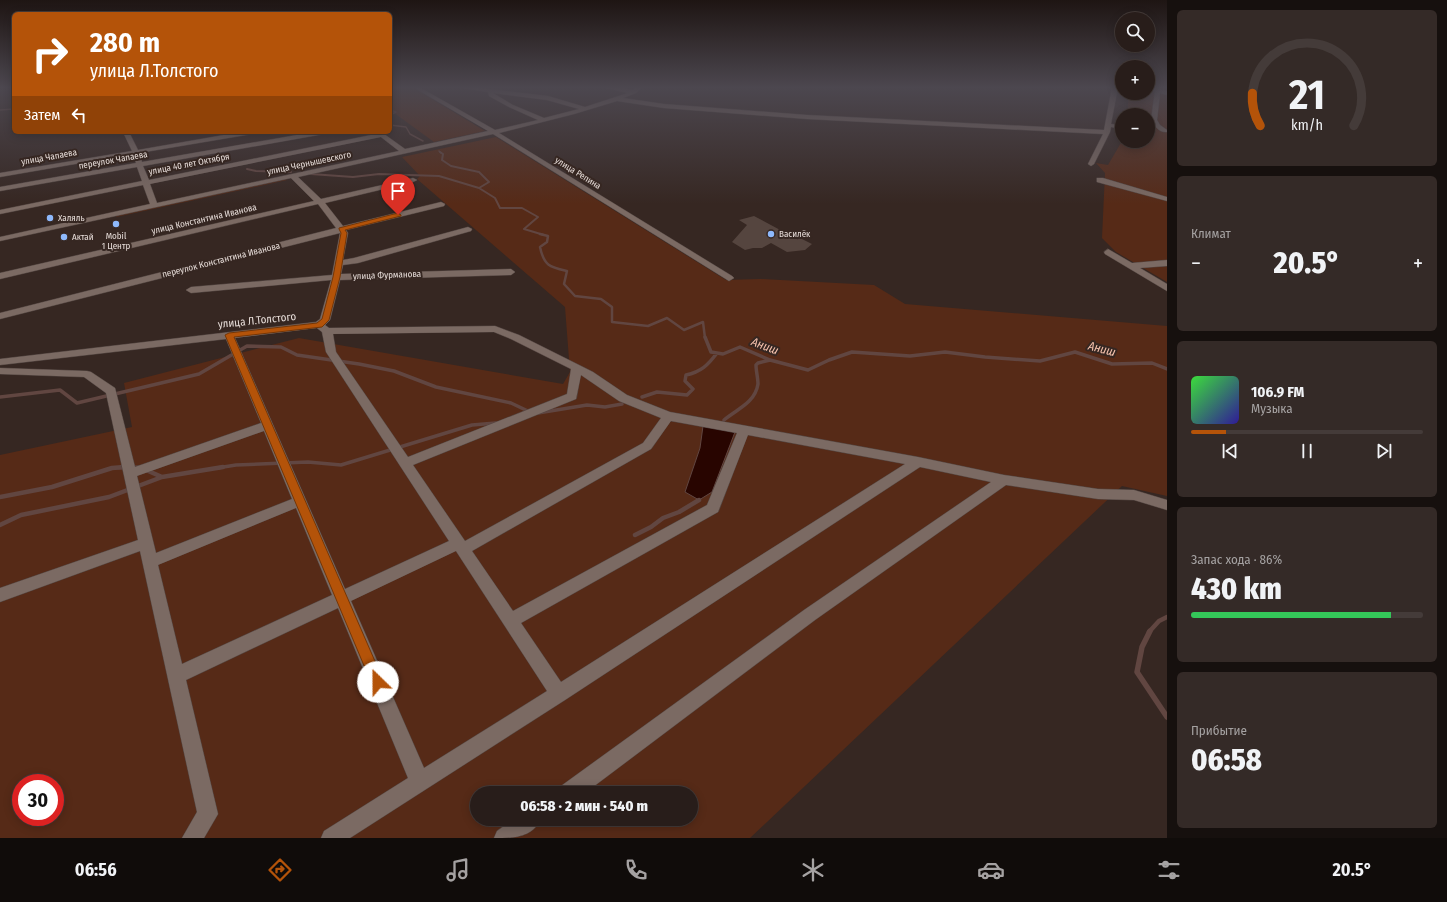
<!DOCTYPE html>
<html lang="ru">
<head>
<meta charset="utf-8">
<style>
  :root { --surface:#281d1a; --page:#342a27; --text:#f1f3f6; --muted:#a5a2a2; --line:#443b39; --accent:#b45309 }
  body { margin:0; font-family:"Fira Sans Condensed",sans-serif; background:var(--page); color:var(--text); height:100vh; display:flex; flex-direction:column; font-size:15px; white-space:nowrap }
  * { box-sizing:border-box; margin:0 }
  p { font-size:13px; color:var(--muted) }
  .icon { flex:none; width:22px; height:22px; fill:none; stroke:currentColor; stroke-width:2; stroke-linecap:round; stroke-linejoin:round }
  .map { position:relative; flex:1; overflow:hidden }
  .drawer { display:flex; flex-direction:column; gap:10px; padding:10px; background:#16100e; width:280px }
  .drawer>* { flex:none }
  .guide { position:absolute; left:12px; top:12px; width:380px; height:122px; border-radius:6px; box-shadow:0 2px 10px #0003,0 0 0 1px var(--line); background:#b45309; color:#fff; overflow:hidden }
  .controls { position:absolute; left:1115px; top:12px; display:grid; gap:8px }
  .controls a { display:grid; place-items:center; width:40px; height:40px; border-radius:50%; background:var(--surface); box-shadow:0 2px 10px #0003,0 0 0 1px var(--line); font-size:20px }
  .speed { position:absolute; left:12px; top:774px; display:flex; gap:8px; font-size:20px; font-weight:700; text-align:center }
  .speed>* { display:grid; place-content:center; width:52px; height:52px; border-radius:50%; background:var(--surface); box-shadow:0 2px 10px #0003,0 0 0 1px var(--line); line-height:1 }
  .speed .limit { border:6px solid #d22; background:#fff; color:#111 }
  .pin { position:absolute; display:grid; place-items:center; width:34px; height:34px; color:#fff; margin:-41px -17px; border-radius:50% 50% 50% 0; rotate:-45deg; box-shadow:0 0 4px #0007 }
  .pin .icon { rotate:45deg }
  .me { position:absolute; width:44px; margin:-22px; rotate:337deg; stroke-linejoin:round; filter:drop-shadow(0 0 3px #0008) }
  .turn { display:flex; align-items:center; gap:14px; height:84px; padding:0 12px; font-size:18px }
  .turn .icon { width:52px; height:52px; stroke-width:2.5 }
  .turn b { display:block; font-size:28px; line-height:34px }
  .then { display:flex; align-items:center; height:38px; padding:0 12px; background:#0003; gap:8px; font-size:15px }
  .big { font-size:30px; font-weight:800; line-height:1.1 }
  .drawer .widget { flex:1; display:flex; flex-direction:column; justify-content:center; gap:6px; min-width:0; padding:0 14px; border-radius:6px; background:var(--page) }
  .drawer .dial { align-items:center; gap:0 }
  .dial svg { height:104px; overflow:visible; fill:none; stroke:var(--line); stroke-width:7; stroke-linecap:round; text-anchor:middle }
  .dial text { fill:var(--text); stroke:none }
  .song { display:flex; align-items:center; gap:12px }
  .cover { width:48px; height:48px; border-radius:6px; background:linear-gradient(135deg,hsl(120 70% 55%),hsl(250 70% 35%)) }
  .played { height:4px; border-radius:2px; background:linear-gradient(90deg,var(--accent) 15%,var(--line) 15%) }
  .keys { display:flex; justify-content:space-around; direction:ltr }
  .heat { display:flex; justify-content:space-between; align-items:center; font-size:22px; direction:ltr }
  .charge { height:6px; border-radius:3px; background:linear-gradient(90deg,#34c759 86%,var(--line) 0) }
  .trip { position:absolute; left:470px; top:786px; width:228px; height:40px; border-radius:20px; background:var(--surface); box-shadow:0 2px 10px #0003,0 0 0 1px var(--line); font-weight:800; line-height:40px; text-align:center }
  .tab-bar { display:flex; height:64px; justify-content:space-around; align-items:center; background:#100c0a; color:var(--muted) }
  .tab-bar .icon { width:28px; height:28px }
  .tab-bar .active { color:var(--accent) }
  .tab-bar b { font-size:18px; color:var(--text) }
  main { display:flex; flex:1; min-height:0 }
  .map>svg:first-child { display:block }
  .green { fill:#562a17; fill-rule:evenodd }
  .water { fill:#280500; stroke:#614641 }
  .lines { fill:none; stroke-linecap:round; stroke-linejoin:round }
  .stream-far5 { stroke:#614641; stroke-width:1.5 }
  .stream-far4 { stroke:#614641; stroke-width:2 }
  .stream-far3 { stroke:#614641; stroke-width:2.5 }
  .stream-far2 { stroke:#614641; stroke-width:3.5 }
  .stream-far1 { stroke:#614641; stroke-width:4.5 }
  .stream { stroke:#614641; stroke-width:5.5 }
  .building { fill:#55453f }
  .minor-casing { stroke:#524541; stroke-width:1 }
  .minor { fill:#7b6a63; fill-rule:evenodd }
  .route { fill:#b45309; stroke:#753606 }
  .poi-dot { fill:#8eb9fc; stroke:#362722; stroke-width:1.5 }
  .labels { text-anchor:middle; stroke-width:4; stroke-linejoin:round; paint-order:stroke }
  .far-street-label { font-size:9px; fill:#e7ddd9; stroke:#362722 }
  .far-poi-label { font-size:9px; fill:#e7ddd9; stroke:#362722; text-anchor:start }
  .street-label { font-size:11px; fill:#e7ddd9; stroke:#362722 }
  .water-label { font-size:12px; font-style:italic; fill:#f7c3ae; stroke:#362722 }
</style>
</head>
<body>
<main>
<div class="map">
<svg width="1167" height="838" viewBox="0 0 1167 838">
  <rect width="100%" height="100%" fill="#362722"/>
  <path class="green" d="M390 87H412L485 131 434 142 390 110Z
    M1148 87H1167V282L1116 252 1102 238 1105 173 1096 163 1108 165 1122 141H1148V115H1128V93H1148Z
    M496 137 726 280 761 279 874 285 905 304 1167 326V496L1122 486 750 838H0V455L132 427 124 383 299 338 563 384 570 372 565 307 417 179 420 176 402 157ZM21 783H55V817H21ZM477 793H691V819H477Z
    M286 179 287 180 116 217 118 215Z"/>
  <path class="water" d="M703 426 735 432 712 492 699 500 685 492 700 448Z"/>
  <g class="lines">
    <path class="stream-far5" d="M390 104 392 105 390 106
      M0 110 14 109
      M390 110 396 112 390 115
      M390 125 406 127 410 134 423 141
      M439 151 441 153"/>
    <path class="stream-far4" d="M440 152 443 154 442 160 451 166 479 172 489 182 479 188 495 198 500 208H522L538 217 524 229 544 235
      M247 169 256 171 291 172
      M311 174 353 177 379 174 439 176 479 188"/>
    <path class="stream-far3" d="M540 234 548 236 547 242 540 247C544 266 550 267 567 271L564 284 575 296 601 299 612 307V322L648 326 667 318 684 330 703 322 705 338"/>
    <path class="stream-far2" d="M705 337 711 352 723 354 740 347 770 360 808 370 829 360 852 352 910 356 945 352 985 357 1040 361 1075 352 1112 364 1152 363 1167 369
      M0 397 60 390 77 403 199 374 247 346 281 347 297 355 359 364 394 371 436 387 511 403 530 412
      M642 397 657 392 687 395 693 389 685 381 686 375C701 372 708 365 717 353
      M538 413 587 405 605 407 622 404
      M724 420C737 409 755 403 758 384 758 378 756 371 756 365L758 363 770 360
      M112 468 140 467
      M217 468 236 465 308 462 341 465 472 425 496 423"/>
    <path class="stream-far1" d="M146 470 162 477
      M0 497 52 487 112 468 124 467
      M0 525 21 515 109 497 162 477 223 467
      M635 535 651 527 663 518 679 512 699 500
      M1149 632 1159 621 1167 617"/>
    <path class="stream" d="M1150 631 1142 647 1137 672 1167 717"/>
  </g>
  <path class="building" d="M754 216 797 239 800 238 812 244 805 250 787 252 771 243 762 248H753L745 250 732 242 747 225 739 220Z"/>
  <g class="lines">
    <g class="minor-casing">
      <path id="minor" d="M413 87H419L495 130 538 120 509 107 489 96 488 92 455 87H471L548 96 585 107 628 93 601 87H614L633 90 637 87H643L636 93 623 98 664 104 807 115 1104 130 1112 87H1118L1111 124 1122 125V129L1111 127 1110 132 1094 164 1091 166 1088 164 1103 134 807 119 664 108 617 101 574 114 499 133 732 276 734 278 729 281 493 134 298 177 321 199 413 178 417 180 413 182 325 203 343 226 441 202 445 204 444 206 346 230 348 233 343 260 354 258 468 227 472 229 471 231 358 263 343 265 341 274 511 269 515 272 511 275 340 280 330 320 325 325 329 328 495 326 519 335 593 372 627 395 670 412 918 457 1004 475 1098 489 1134 490 1167 500V510L1134 500 1098 499 1006 485 815 620 585 793H558L561 786 804 610 991 482 920 467 565 700 350 838H321L324 831 408 778 338 608 186 680 218 814 204 838H182L197 812 140 551 0 602V588L138 540 106 393 84 377 0 374V368L87 371 91 372 115 388 135 467 261 423 226 339 0 365V359L316 322 320 319 331 280 191 293 186 290 191 287 332 275 340 233 0 319V313L336 228 318 204 0 279V273L314 201 291 178 0 241V237L150 204 143 185 0 214V210L142 181 137 167 0 191V187L136 163 133 154 0 177V173L132 151 123 132H129L138 150 241 132H255L252 134 139 153 142 162 314 132H327L324 134 143 166 149 180 376 134 372 132 384 134 405 149 488 131ZM493 93 547 100 579 109 544 118 513 105ZM381 137 399 151 157 203 150 184ZM317 328 322 332 326 352 449 541 345 589 235 338ZM494 332 511 339 571 369 567 394 408 457 336 352 333 334ZM581 375 619 401 661 418 643 443 465 541 413 465 576 399ZM671 421 737 433 707 505 513 611 472 551 651 449ZM264 431 292 499 156 553 137 476ZM748 435 905 464 561 682 521 623 718 512ZM296 508 332 595 182 664 158 565ZM456 551 547 691 424 768 351 601Z
        M1148 87H1154L1167 91V95L1160 93 1157 120 1160 125 1167 130V132C1159 133 1155 126 1151 120L1155 91 1148 89Z
        M1097 178H1103L1167 197V201L1097 182Z
        M1108 249 1132 263 1167 260V266L1140 268 1167 284V291L1105 254 1104 252Z
        M514 819H541C532 838 513 838 494 838L497 831Z"/>
    </g>
    <use href="#minor" class="minor"/>
  </g>
  <linearGradient id="sky" x2="0" y2="1"><stop stop-color="#1e1513"/><stop offset="0.43" stop-color="#4c474f"/><stop offset="1" stop-color="#4c474f" stop-opacity="0"/></linearGradient>
  <rect width="1167" height="204" fill="url(#sky)"/>
  <path class="route" d="M398 213 401 215V216L345 230 347 233 340 277 329 320 322 327 234 337 384 682 382 687 378 689 373 687 225 335 229 333 317 323 322 319 333 277 341 233 339 229V228Z"/>
  <g class="poi-dot">
    <circle cx="50" cy="218" r="4"/>
    <circle cx="116" cy="224" r="4"/>
    <circle cx="771" cy="234" r="4"/>
    <circle cx="64" cy="237" r="4"/>
  </g>
  <g class="labels">
    <g class="far-street-label">
      <text transform="translate(49 157) rotate(-10)" y="3">улица Чапаева</text>
      <text transform="translate(113 160) rotate(-10)" y="3">переулок Чапаева</text>
      <text transform="translate(309 163) rotate(-12)" y="3">улица Чернышевского</text>
      <text transform="translate(189 164) rotate(-11)" y="3">улица 40 лет Октября</text>
      <text transform="translate(578 173) rotate(32)" y="3">улица Репина</text>
      <text transform="translate(204 219) rotate(-13)" y="3">улица Константина Иванова</text>
      <text transform="translate(221 260) rotate(-14)" y="3">переулок Константина Иванова</text>
      <text transform="translate(387 275) rotate(-2)" y="3">улица Фурманова</text>
    </g>
    <g class="far-poi-label">
      <text x="58" y="221">Халяль</text>
      <text x="779" y="237">Василёк</text>
      <text x="116" y="239" text-anchor="middle">Mobil<tspan x="116" dy="10">1 Центр</tspan></text>
      <text x="72" y="240">Актай</text>
    </g>
    <g class="street-label">
      <text transform="translate(257 320) rotate(-6)" y="4">улица Л.Толстого</text>
    </g>
    <g class="water-label">
      <text transform="translate(765 346) rotate(21)" y="4">Аниш</text>
      <text transform="translate(1102 349) rotate(15)" y="4">Аниш</text>
    </g>
  </g>
</svg>
<div class="controls">
<a><svg class="icon" aria-label="search" viewBox="0 0 24 24"><circle cx="10" cy="10" r="6"/><path d="M15 15l6 6"/></svg></a>
<a>+</a>
<a>−</a>
</div>
<div class="speed"><div class="limit">30</div></div>
<div class="pin" style="left:398px;top:215px;background:#d93025"><svg class="icon" aria-label="arrive" viewBox="0 0 24 24"><path d="M6 21V4h12l-3 4 3 4H6"/></svg></div>
<svg class="me" style="left:378px;top:682px" viewBox="-20 -20 40 40"><circle r="19" fill="#fff"/><path d="M0-13L10 11 0 6-10 11z" fill="#b45309"/></svg>
<div class="trip">06:58 · 2 мин · 540 m</div>
<div class="guide">
<div class="turn"><svg class="icon" aria-label="right" viewBox="0 0 24 24"><path d="M7 20v-9h11M14 6l5 5-5 5"/></svg><div><b>280 m</b>улица Л.Толстого</div></div>
<div class="then">Затем<svg class="icon" aria-label="left" viewBox="0 0 24 24"><path d="M17 20v-9H6M10 6l-5 5 5 5"/></svg></div>
</div>
</div>
<section class="drawer">
<div class="widget dial"><svg viewBox="0 0 100 80">
<path d="M14 69A42 42 0 1 1 86 69"/>
<path d="M14 69A42 42 0 0 1 8 44" stroke="#b45309"/>
<text x="50" y="56" font-size="32" font-weight="700">21</text>
<text x="50" y="72" font-size="11">km/h</text>
</svg></div>
<div class="widget"><p>Климат</p>
<div class="heat"><a>−</a><b class="big">20.5°</b><a>+</a></div>
</div>
<div class="widget">
<div class="song"><i class="cover"></i><div><b>106.9 FM</b><p>Музыка</p></div></div>
<div class="played"></div>
<div class="keys"><svg class="icon" aria-label="previous" viewBox="0 0 24 24"><path d="M18 5L8 12l10 7zM5 5v14"/></svg><svg class="icon" aria-label="pause" viewBox="0 0 24 24"><path d="M8 5v14M16 5v14"/></svg><svg class="icon" aria-label="next" viewBox="0 0 24 24"><path d="M6 5l10 7-10 7zM19 5v14"/></svg></div>
</div>
<div class="widget"><p>Запас хода · 86%</p><b class="big">430 km</b><div class="charge"></div></div>
<div class="widget"><p>Прибытие</p><b class="big">06:58</b></div>
</section>
</main>
<nav class="tab-bar">
<b>06:56</b>
<svg class="icon active" aria-label="directions" viewBox="0 0 24 24"><path d="M12 3l9 9-9 9-9-9zM9 14v-3h6M13 9l2 2-2 2"/></svg>
<svg class="icon" aria-label="music" viewBox="0 0 24 24"><path d="M9 18V5l10-2v13"/><circle cx="6" cy="18" r="3"/><circle cx="16" cy="16" r="3"/></svg>
<svg class="icon" aria-label="phone" viewBox="0 0 24 24"><path d="M5 4h4l2 5-3 2q2 4 5 5l2-3 5 2v4C11 20 4 13 5 4z"/></svg>
<svg class="icon" aria-label="climate" viewBox="0 0 24 24"><path d="M12 3v18M4 7l16 10M4 17L20 7"/></svg>
<svg class="icon" aria-label="car" viewBox="0 0 24 24"><path d="M5 17H2v-5l4-1 3-4h7l3 4 3 1v5h-3M9 17h6M6 11h13"/><circle cx="7" cy="17" r="2"/><circle cx="17" cy="17" r="2"/></svg>
<svg class="icon" aria-label="filters" viewBox="0 0 24 24"><path d="M4 7h16M4 17h16"/><circle cx="9" cy="7" r="2"/><circle cx="15" cy="17" r="2"/></svg>
<b>20.5°</b>
</nav>
</body>
</html>
